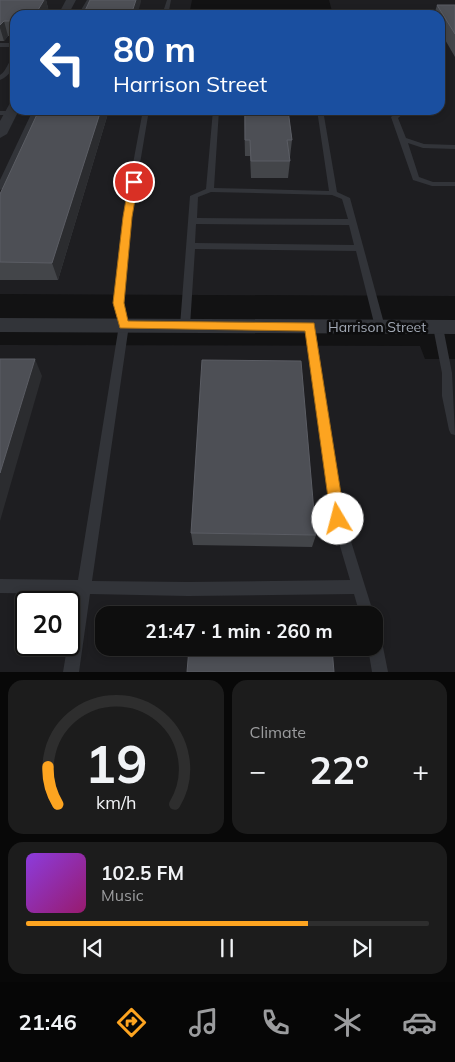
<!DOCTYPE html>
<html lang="en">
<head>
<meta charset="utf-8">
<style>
  :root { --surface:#0e0e0e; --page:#1c1c1c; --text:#f1f3f6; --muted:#9b9c9e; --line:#2e2e2e; --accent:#fda420 }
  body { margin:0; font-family:Mulish,sans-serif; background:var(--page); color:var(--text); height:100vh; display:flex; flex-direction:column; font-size:19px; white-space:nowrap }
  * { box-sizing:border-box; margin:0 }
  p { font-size:16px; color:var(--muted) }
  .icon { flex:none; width:28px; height:28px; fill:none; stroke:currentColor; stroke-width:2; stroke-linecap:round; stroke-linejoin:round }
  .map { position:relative; height:672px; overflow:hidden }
  .sheet { display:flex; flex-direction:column; gap:8px; padding:8px; background:#080808; flex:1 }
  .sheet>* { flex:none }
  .top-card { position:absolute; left:10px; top:10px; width:435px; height:105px; border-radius:15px; box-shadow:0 2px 8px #0003,0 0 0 1px var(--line); background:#1a4fa0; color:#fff; overflow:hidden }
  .speed { position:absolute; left:15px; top:591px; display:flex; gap:10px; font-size:25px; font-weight:700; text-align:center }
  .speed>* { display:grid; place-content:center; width:65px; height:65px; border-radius:50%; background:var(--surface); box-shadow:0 2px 8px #0003,0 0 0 1px var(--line); line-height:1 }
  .speed .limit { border:2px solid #111; border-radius:8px; background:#fff; color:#111 }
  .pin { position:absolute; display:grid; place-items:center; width:42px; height:42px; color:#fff; margin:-21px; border:2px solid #fff; border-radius:50%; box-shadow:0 1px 5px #0007 }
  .me { position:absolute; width:55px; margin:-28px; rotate:352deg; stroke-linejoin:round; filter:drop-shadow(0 0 4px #0008) }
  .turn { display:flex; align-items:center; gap:18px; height:105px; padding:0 20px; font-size:22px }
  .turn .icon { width:65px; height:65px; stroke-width:2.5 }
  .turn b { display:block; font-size:35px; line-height:42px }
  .big { font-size:38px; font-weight:700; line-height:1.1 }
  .sheet .card { flex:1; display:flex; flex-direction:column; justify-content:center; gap:8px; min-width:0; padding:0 18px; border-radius:15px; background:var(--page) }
  .sheet .dial { align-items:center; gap:0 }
  .dial svg { height:130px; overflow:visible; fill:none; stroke:var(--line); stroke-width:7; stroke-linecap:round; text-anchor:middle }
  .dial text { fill:var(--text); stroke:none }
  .song { display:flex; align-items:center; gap:15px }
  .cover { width:60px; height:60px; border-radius:8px; background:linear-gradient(135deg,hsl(270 70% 55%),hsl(320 70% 35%)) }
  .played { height:5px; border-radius:2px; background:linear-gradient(90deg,var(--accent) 70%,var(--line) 70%) }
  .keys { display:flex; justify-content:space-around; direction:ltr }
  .heat { display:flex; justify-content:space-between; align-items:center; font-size:28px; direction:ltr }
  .sheet .tiles { flex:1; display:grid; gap:8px; grid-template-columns:1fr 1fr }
  .card:last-child { grid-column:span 2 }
  .trip { position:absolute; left:95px; top:606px; width:288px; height:50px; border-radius:15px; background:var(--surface); box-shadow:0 2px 8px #0003,0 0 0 1px var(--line); font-weight:700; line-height:50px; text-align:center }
  .dock { display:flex; height:80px; justify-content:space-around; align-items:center; background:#060606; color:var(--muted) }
  .dock .icon { width:35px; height:35px }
  .dock .active { color:var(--accent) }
  .dock b { font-size:22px; color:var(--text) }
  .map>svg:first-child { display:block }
  .built { fill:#1e1e21; fill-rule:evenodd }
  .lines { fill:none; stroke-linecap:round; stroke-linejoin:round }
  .lane { fill:#323439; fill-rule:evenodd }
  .street { fill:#323439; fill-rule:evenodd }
  .wall { fill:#434549 }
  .shaded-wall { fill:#2b2c2f }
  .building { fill:#4d4f55; stroke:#5b5d64 }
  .route { fill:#fda420; stroke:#a46b15 }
  .labels { text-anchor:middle; stroke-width:5; stroke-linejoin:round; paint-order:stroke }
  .street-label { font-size:14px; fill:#a2a9b5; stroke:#0d0d0e }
</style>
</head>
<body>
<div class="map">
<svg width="455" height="672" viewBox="0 0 455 672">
  <rect width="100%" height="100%" fill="#121213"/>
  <path class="built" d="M0 0H192L189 15H15V110H440V15H333L329 0H455V296L0 294Z
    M0 345 420 346 425 359H455V672H0ZM26 602H69V645H26ZM104 615H374V648H104Z"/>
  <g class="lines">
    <path class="lane" d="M87 0H91L84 15H78Z
      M167 0H171L168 15H162Z
      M455 11V15H402L405 13Z
      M0 43H15V47H0Z
      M15 56C15 67 10 76 0 80V75C7 71 8 60 15 56Z
      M33 110H39L4 188 0 190V180Z
      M143 110H149L131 217 123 303 129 325 92 581 188 582 350 580 332 519 305 326 310 322 315 326 344 519 374 615H360L354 594 188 596 90 594 79 672H63L76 594 0 593V579L78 580 119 325 113 303 123 217Z
      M213 110H219L214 188 329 191 317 110H323L337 192 350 198 385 327 383 330H377L375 327 356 251 195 249 190 326 185 330 182 329 180 326 190 196 206 189ZM211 192 332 195 342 199 348 219 197 218 198 197ZM196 224 349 225 354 245 195 243Z
      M399 110H415L404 113 398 118 406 138 424 144 455 145V149L423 148 408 143 419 177 433 182H455V186H432L413 180 391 117Z
      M0 111H11L14 113 11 115H0Z
      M438 323 443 327 452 373 455 435 451 434 449 430 442 396V373L433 327Z
      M374 630 379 632 381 637 388 672H372L368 648H374Z"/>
    <path class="street" d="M66 0H76L68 15H58Z
      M15 102V110H19L7 134 0 138V121L10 103Z
      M0 318 455 320V334L0 332Z"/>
  </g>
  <path class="wall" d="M0 0H46L49 12 15 15V36H8L4 41H0Z
    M437 5H455V57L440 31V15H434Z
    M39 110H109L58 280H0V194Z
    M244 110H288L292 140 290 157 289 156 290 161 288 178H251L250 156H245Z
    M191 533 316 535 312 547 193 545Z"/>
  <path class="shaded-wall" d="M44 0H46L49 12 47 15H35Z
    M136 0H141V2L137 15H131Z
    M4 21 8 36 4 41 0 28V25Z
    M101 110H109L58 280 52 263Z
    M35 359 42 376 0 521V473Z"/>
  <path class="building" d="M0 0H44L35 15H15V21H4L0 25Z
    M90 0H136L131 15H83Z
    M437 5H455V34Z
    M39 110H101L52 263 0 262V194Z
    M245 110H288L292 140H287L290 161H251L250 140H245Z
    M0 359H35L0 473Z
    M202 360 301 361 316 535 191 533Z
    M189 648H332L334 672H187Z"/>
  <path class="route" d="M134 179 138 182 132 217 124 303 128 321 314 323 345 519 343 524 338 526 333 524 331 519 305 331 120 328 113 303 123 217 129 182Z"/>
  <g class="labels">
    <g class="street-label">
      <text x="377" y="332">Harrison Street</text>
    </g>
  </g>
</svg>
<div class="speed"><div class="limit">20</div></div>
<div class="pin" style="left:134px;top:182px;background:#d93025"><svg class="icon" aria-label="arrive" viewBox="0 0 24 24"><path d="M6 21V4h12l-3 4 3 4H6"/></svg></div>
<svg class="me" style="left:338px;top:519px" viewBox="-20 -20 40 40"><circle r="19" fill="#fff"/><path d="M0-13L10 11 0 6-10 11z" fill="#fda420"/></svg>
<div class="trip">21:47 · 1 min · 260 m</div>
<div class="top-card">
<div class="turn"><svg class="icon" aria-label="left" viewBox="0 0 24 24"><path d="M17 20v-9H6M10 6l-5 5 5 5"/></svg><div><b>80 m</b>Harrison Street</div></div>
</div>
</div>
<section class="sheet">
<div class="tiles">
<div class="card dial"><svg viewBox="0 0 100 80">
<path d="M14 69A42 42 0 1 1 86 69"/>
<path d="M14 69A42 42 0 0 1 8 46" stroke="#fda420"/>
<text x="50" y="56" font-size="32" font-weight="700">19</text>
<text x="50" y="72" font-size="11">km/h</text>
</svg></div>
<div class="card"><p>Climate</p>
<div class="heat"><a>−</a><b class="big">22°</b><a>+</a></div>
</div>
<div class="card">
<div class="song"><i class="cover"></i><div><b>102.5 FM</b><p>Music</p></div></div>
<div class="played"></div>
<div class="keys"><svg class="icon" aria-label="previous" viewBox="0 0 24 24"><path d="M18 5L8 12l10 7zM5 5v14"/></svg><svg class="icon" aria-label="pause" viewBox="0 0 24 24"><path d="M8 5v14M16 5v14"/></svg><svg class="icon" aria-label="next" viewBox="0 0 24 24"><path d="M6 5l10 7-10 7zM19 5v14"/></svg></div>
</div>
</div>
</section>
<nav class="dock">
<b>21:46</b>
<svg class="icon active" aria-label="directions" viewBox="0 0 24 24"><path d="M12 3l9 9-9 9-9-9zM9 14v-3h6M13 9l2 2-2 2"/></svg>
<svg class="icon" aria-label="music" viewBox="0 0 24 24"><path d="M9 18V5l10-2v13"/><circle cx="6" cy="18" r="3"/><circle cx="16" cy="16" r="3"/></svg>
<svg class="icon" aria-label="phone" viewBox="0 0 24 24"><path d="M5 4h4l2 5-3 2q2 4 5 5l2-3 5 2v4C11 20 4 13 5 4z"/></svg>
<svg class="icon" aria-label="climate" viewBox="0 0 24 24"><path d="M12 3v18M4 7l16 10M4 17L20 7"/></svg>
<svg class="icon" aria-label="car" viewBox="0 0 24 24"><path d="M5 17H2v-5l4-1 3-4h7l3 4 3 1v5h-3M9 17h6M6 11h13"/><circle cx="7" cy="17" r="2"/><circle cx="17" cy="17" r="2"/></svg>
</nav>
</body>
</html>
